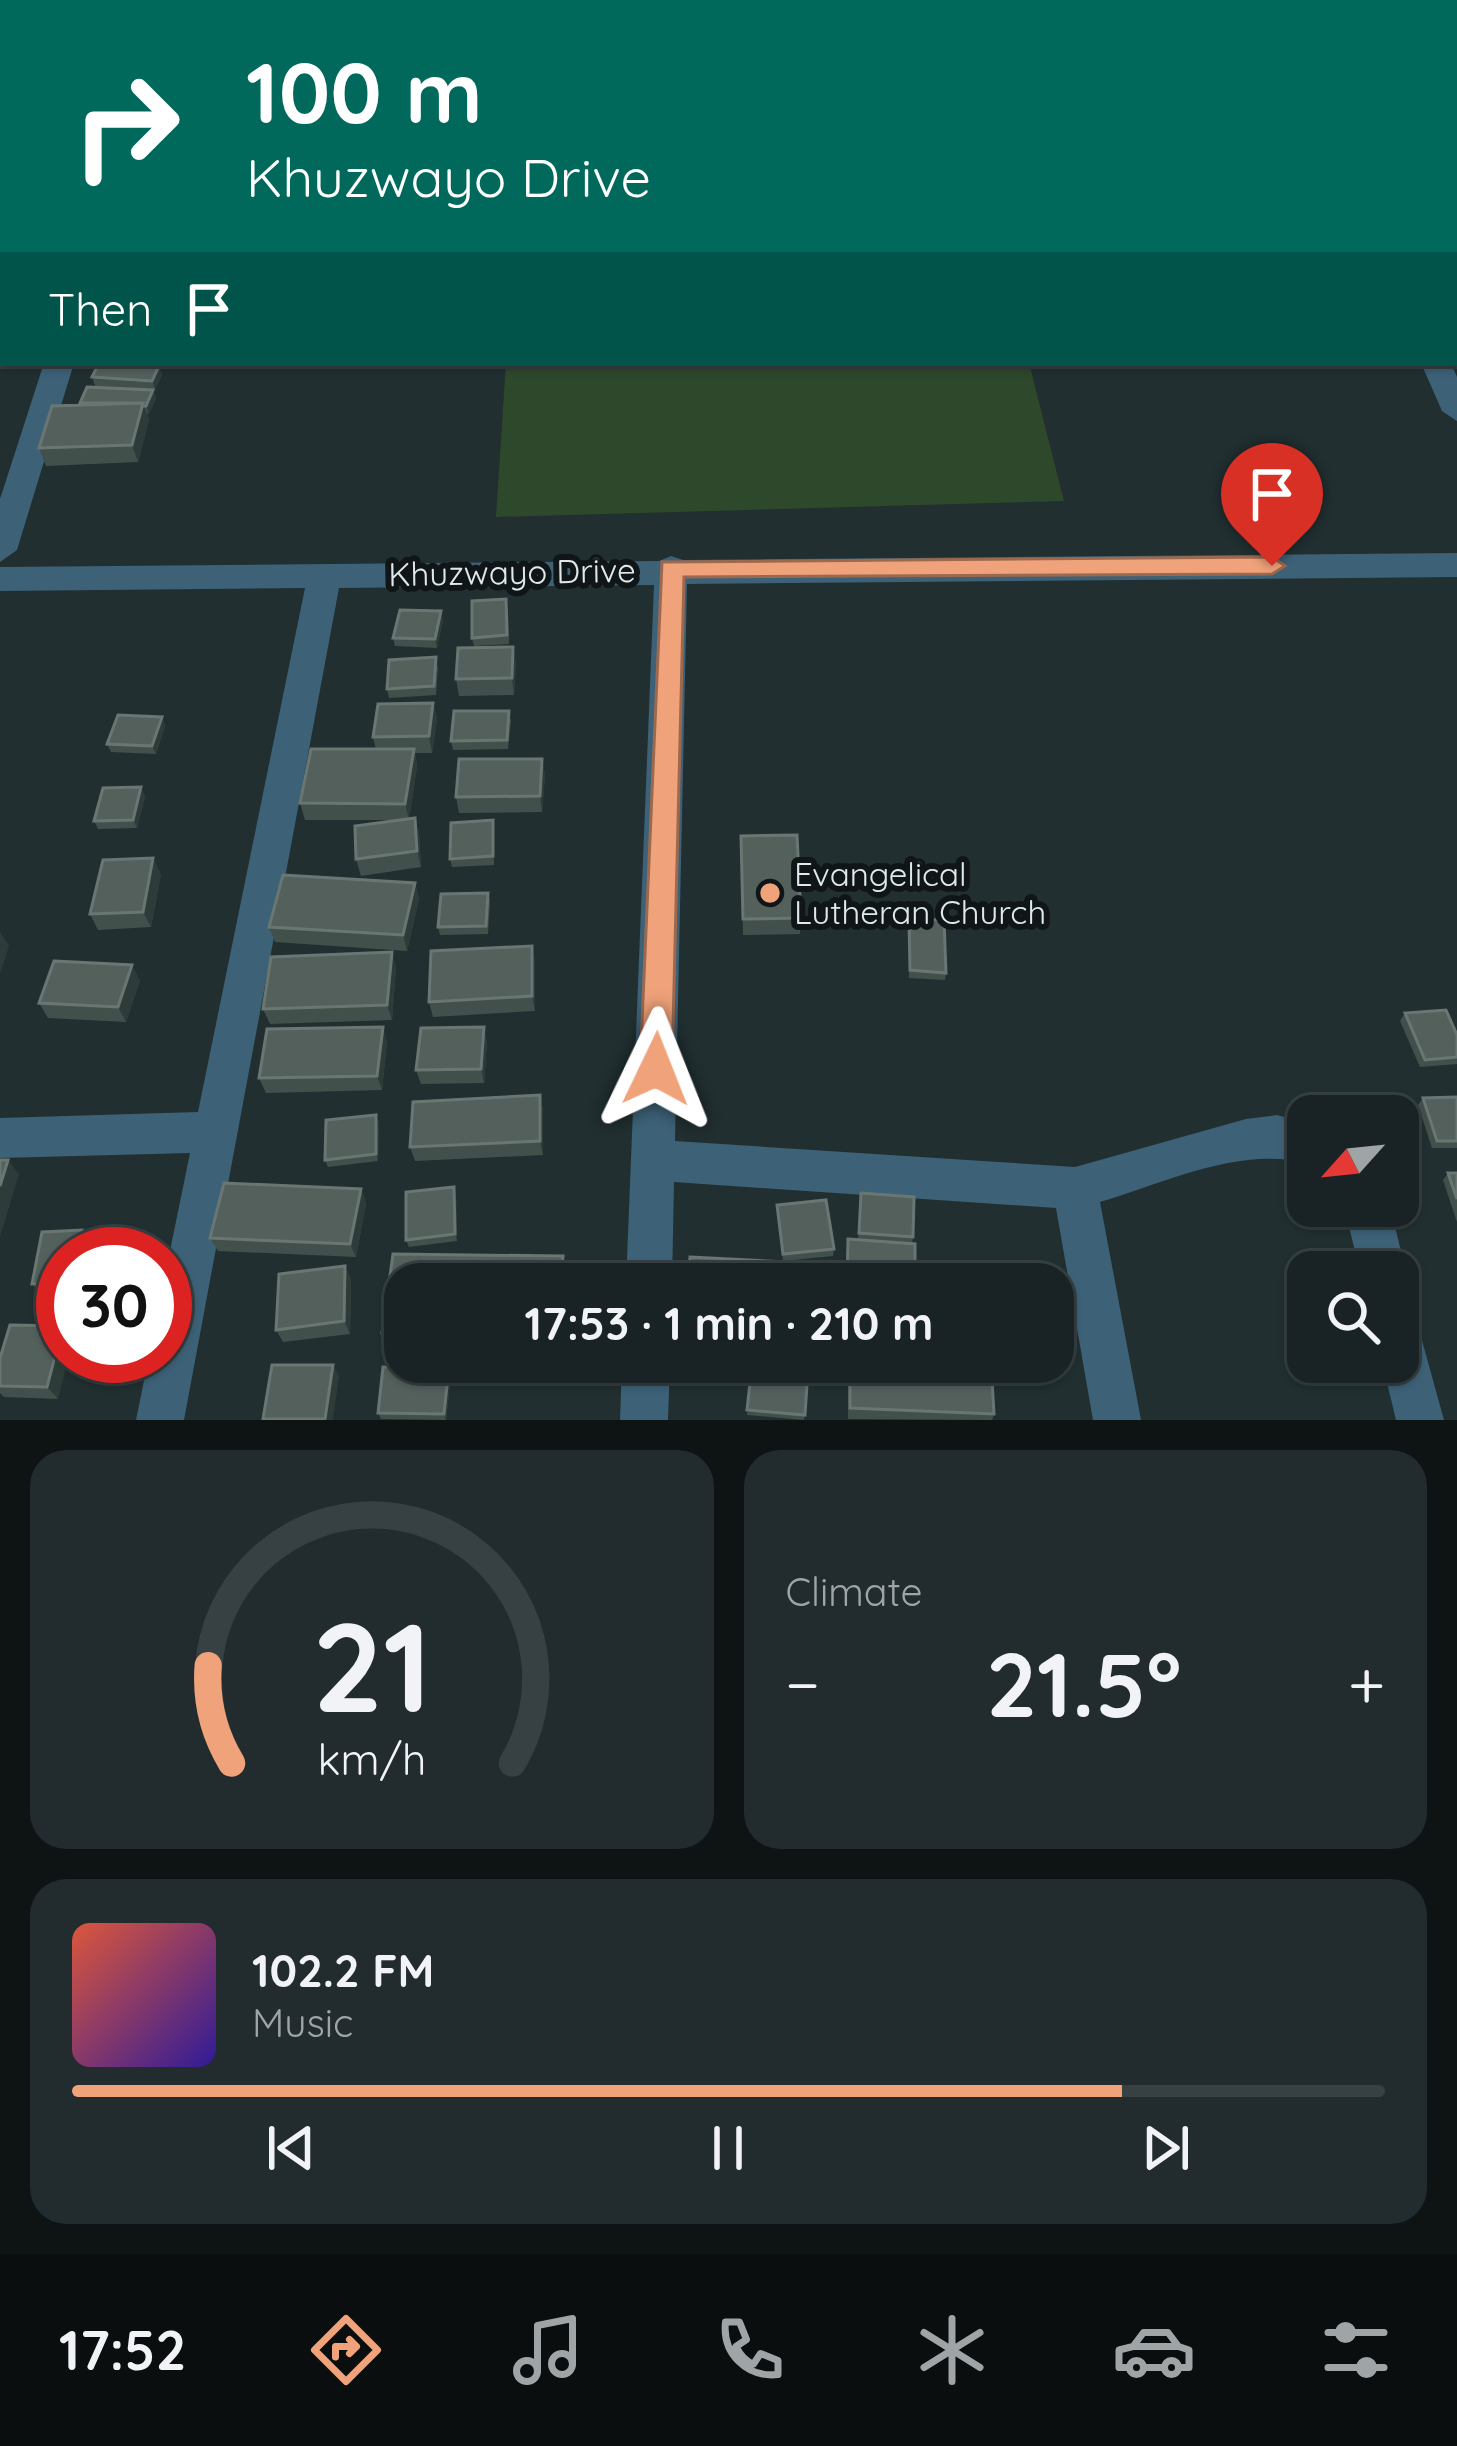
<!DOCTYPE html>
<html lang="en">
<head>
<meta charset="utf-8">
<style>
  :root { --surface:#192325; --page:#222b2d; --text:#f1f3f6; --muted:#9fa4a7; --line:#374042; --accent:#f0a27a }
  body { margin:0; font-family:Quicksand,sans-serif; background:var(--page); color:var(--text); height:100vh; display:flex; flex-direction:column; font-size:45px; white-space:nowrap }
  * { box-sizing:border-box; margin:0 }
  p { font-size:39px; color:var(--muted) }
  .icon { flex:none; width:66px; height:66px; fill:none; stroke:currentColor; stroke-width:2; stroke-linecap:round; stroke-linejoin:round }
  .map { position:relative; height:1420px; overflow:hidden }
  .side { display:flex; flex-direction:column; gap:30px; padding:30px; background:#0e1314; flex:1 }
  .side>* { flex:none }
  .top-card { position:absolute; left:0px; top:0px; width:1458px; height:366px; box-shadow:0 3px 9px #0004,0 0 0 3px var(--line); background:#00695c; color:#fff; overflow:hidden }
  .needle { width:78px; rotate:243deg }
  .buttons { position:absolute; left:1287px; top:1095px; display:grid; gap:24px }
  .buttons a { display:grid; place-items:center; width:132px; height:132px; border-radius:24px; background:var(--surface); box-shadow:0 3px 9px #0004,0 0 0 3px var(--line); font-size:60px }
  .speed { position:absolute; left:36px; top:1227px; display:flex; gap:24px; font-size:60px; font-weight:700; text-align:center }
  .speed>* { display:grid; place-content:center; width:156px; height:156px; border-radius:50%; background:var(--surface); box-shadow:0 3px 9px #0004,0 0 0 3px var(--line); line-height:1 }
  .speed .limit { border:18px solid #d22; background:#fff; color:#111 }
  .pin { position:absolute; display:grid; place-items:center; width:102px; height:102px; color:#fff; margin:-123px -51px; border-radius:50% 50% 50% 0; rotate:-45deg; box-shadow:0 0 12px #0007 }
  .pin .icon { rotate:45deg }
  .me { position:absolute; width:132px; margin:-66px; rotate:2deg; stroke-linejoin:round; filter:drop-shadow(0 0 9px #0008) }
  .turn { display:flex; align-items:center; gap:42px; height:252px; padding:0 48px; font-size:54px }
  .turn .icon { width:156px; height:156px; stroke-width:2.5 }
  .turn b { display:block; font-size:84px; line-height:102px }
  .then { display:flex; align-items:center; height:114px; padding:0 48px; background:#0003; gap:24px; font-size:45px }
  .big { font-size:90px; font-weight:700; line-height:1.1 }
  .side .tile { flex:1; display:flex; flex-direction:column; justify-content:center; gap:18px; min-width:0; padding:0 42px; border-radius:36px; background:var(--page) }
  .side .dial { align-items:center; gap:0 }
  .dial svg { height:312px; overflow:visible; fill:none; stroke:var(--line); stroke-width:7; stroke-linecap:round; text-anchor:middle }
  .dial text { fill:var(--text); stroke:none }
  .song { display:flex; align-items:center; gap:36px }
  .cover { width:144px; height:144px; border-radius:18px; background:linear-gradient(135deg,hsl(10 70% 55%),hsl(250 70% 35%)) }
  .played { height:12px; border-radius:6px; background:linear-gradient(90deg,var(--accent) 80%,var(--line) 80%) }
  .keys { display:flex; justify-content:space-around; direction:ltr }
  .heat { display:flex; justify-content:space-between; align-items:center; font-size:66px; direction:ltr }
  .side .tiles { flex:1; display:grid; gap:30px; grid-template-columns:1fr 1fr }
  .tile:last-child { grid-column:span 2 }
  .trip { position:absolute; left:384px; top:1263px; width:690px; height:120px; border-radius:36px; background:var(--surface); box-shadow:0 3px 9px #0004,0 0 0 3px var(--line); font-weight:700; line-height:120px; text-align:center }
  .tabs { display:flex; height:192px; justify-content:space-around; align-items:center; background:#0a0e0f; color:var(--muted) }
  .tabs .icon { width:84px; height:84px }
  .tabs .on { color:var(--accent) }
  .tabs b { font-size:54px; color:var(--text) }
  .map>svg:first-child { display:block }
  .green { fill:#2e482b }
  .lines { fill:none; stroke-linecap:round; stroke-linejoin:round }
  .minor { fill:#3d6177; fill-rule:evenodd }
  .wall { fill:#42504b }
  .shaded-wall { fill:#2e3c39 }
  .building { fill:#53605c; stroke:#697672; stroke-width:3 }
  .route { fill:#f0a27a; stroke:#9c694f; stroke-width:3 }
  .poi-dot { fill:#f0a27a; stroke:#101617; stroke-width:4.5 }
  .labels { text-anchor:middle; stroke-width:12; stroke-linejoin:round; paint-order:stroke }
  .street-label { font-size:33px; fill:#e0e9ea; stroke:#101617 }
  .poi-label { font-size:33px; fill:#e0e9ea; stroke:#101617; text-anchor:start }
</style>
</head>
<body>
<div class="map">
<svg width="1457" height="1420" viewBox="0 0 1457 1420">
  <rect width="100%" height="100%" fill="#212f31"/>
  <path class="green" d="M506 363H1029L1064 501 496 517Z"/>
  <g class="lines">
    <path class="minor" d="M9 0H33L7 3Z
      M1265 0H1289L1291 3H1267Z
      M1457 10V25H1455V10Z
      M3 26V44L0 45V27Z
      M0 337H3V355H0Z
      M44 363H74L17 550 0 562V499Z
      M1421 363H1451L1457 377V421L1442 411Z
      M1457 553V577L687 584 675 1141 1075 1167 1246 1119 1277 1115 1308 1124V1164C1242 1145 1165 1183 1100 1202L1141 1420H1093L1056 1208 674 1182 672 1284H626L654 585 339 588 184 1420H136L149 1356H165V1275L190 1153 0 1158V1118L198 1112 305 588 0 591V567L659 561 671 556 683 560Z
      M1344 1206H1390L1406 1272 1399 1288 1398 1272H1360Z
      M1398 1308 1415 1315 1444 1420H1396L1382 1362H1398Z
      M622 1362H670L668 1420H620Z"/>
  </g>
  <path class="wall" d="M3 178V313H0V186Z
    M126 363H168L167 366H158L162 375 155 389 95 386 92 377 126 364Z
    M153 390 156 399 147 415 149 420 138 462 46 466 39 448 81 405 80 403Z
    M508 607 509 644 474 646 472 638Z
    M443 620 437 648 395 646 393 638Z
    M513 647 516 664 514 695 459 696 456 679Z
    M438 666 436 695 389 698 387 689Z
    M433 703 437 719 432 753H415L417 766 409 819 415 818 419 834 421 867 361 876 356 859 401 820H305L300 803 376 749 373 737Z
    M162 717 165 726 156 754 111 752 107 744Z
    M511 719 508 749 453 750 451 741Z
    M542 759 545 775 542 812 459 813 456 797Z
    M145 796 137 828 98 829 94 821Z
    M493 820 494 865 452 867 450 859Z
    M741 836 801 918 800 934 743 935Z
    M161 874 151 927 98 930 90 914Z
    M415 883 419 899 407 951 275 942 269 927Z
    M488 893 490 901 488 934 440 935 438 927Z
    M909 919 946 973 945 980 909 978Z
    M535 961V1011L433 1017 429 1002Z
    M396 967 392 1020 270 1024 263 1009Z
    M140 980 126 1022 48 1018 39 1003Z
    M1405 1013 1457 1035V1064L1420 1067 1400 1021Z
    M387 1042 382 1090 266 1093 259 1078Z
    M487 1042 484 1083 421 1084 416 1070Z
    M540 1095 543 1110V1155L415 1161 410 1147Z
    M1457 1097V1148H1432L1418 1105 1423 1098Z
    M379 1122 378 1161 328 1167 325 1160Z
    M1448 1173H1457V1222L1443 1180Z
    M454 1187 456 1194 457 1241 409 1247 406 1240Z
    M361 1189 366 1203 356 1257 218 1251 210 1238Z
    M861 1193 913 1237 912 1244 915 1284H846L848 1239 858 1240Z
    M777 1205 834 1249 833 1256 783 1261Z
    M82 1230 87 1236 84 1254H63V1289L37 1290 32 1284 42 1232Z
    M393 1254 563 1256 567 1275 566 1284H405V1351H390L382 1333Z
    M351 1279 350 1334 283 1342 276 1330Z
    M10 1325 58 1399 4 1397 0 1393V1358Z
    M848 1362H991L994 1414 992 1420 848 1419Z
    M752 1364 808 1369 804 1420 747 1415Z
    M449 1367 451 1373 446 1420 381 1419 378 1413Z"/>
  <path class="shaded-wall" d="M159 366 162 375 155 389 152 381Z
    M153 390 156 399 149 415 146 406Z
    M143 403 149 420 138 462 132 445Z
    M441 611 443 620 437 648 435 639Z
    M513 647 516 664 514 695 512 678Z
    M433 703 437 719 432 753 429 736Z
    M162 717 165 726 156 754 152 746Z
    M414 749 417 766 409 820 405 804Z
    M542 759 545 775 542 812 540 796Z
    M141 787 145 796 137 828 133 820Z
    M415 818 419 834 421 867 417 851Z
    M153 858 161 874 151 927 143 912Z
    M415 883 419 899 407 951 403 935Z
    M0 932 9 946 0 974Z
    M532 946 535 961V1011L532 996Z
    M392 952 396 967 392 1020 387 1005Z
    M132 965 140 980 126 1022 118 1007Z
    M383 1027 387 1042 382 1090 377 1076Z
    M484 1027 487 1042 484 1083 481 1069Z
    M540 1095 543 1110V1155L540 1141Z
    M376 1115 379 1122 378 1161 376 1154Z
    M8 1160 19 1174 0 1237V1186Z
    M454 1187 456 1194 457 1241 455 1234Z
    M361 1189 366 1203 356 1257 350 1244Z
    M82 1230 87 1236 84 1254H78Z
    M563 1256 567 1275 566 1284H561Z
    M345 1266 351 1279 350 1334 344 1321Z
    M63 1327V1356H69L58 1399 47 1387Z
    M333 1365 339 1376 333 1420H326Z
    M449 1367 451 1373 446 1420 444 1414Z"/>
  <path class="building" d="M0 101H3V119H0Z
    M0 124 3 125V149H0Z
    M3 178V200H0V186Z
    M2 230 3 277H0V235Z
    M99 363 159 366 152 381 92 377Z
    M87 387 153 390 146 406H142L143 403H80Z
    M143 403 132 445 39 448 52 406Z
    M506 599 507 635 472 638V601Z
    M400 610 441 611 435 639 393 638Z
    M513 647 512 678 456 679 458 648Z
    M436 657 434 686 387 689 389 660Z
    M433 703 429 736 373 737 378 704Z
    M454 711H509L507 740 451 741Z
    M118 715 162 717 152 746 107 744Z
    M311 749H414L405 804 300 803Z
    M459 759H542L540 796 456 797Z
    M141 787 133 820 94 821 103 788Z
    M415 818 417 851 356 859 355 826Z
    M493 820V856L450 859 451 823Z
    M797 835 801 918 743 919 741 836Z
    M153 858 143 912 90 914 103 860Z
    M283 875 415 883 403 935 269 927Z
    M488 893 486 926 438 927 441 894Z
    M909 919 944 920 946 973 910 970Z
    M532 946V996L429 1002 431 951Z
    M392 952 387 1005 263 1009 271 957Z
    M54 961 132 965 118 1007 39 1003Z
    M1446 1010 1457 1035V1057L1425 1060 1405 1013Z
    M383 1027 377 1076 259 1078 267 1029Z
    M484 1027 481 1069 416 1070 421 1028Z
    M540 1095V1141L410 1147 413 1102Z
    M1457 1097V1141H1437L1423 1098Z
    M376 1115V1154L325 1160 326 1120Z
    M0 1160H8L0 1186Z
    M1448 1173H1457V1199Z
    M224 1183 361 1189 350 1244 210 1238Z
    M454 1187 455 1234 406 1240V1192Z
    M861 1193 914 1197 913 1237 859 1233Z
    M826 1200 834 1249 783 1254 777 1205Z
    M82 1230 78 1254H63V1282L32 1284 42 1232Z
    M848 1239 915 1244V1284H847Z
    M393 1254 563 1256 561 1284H405V1334L382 1333Z
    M690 1257 805 1263V1284H688Z
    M345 1266 344 1321 276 1330 279 1274Z
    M10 1325 63 1326 47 1387 0 1386V1358Z
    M850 1362H991L994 1414 850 1408Z
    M752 1364 808 1369 805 1415 747 1410Z
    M272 1365H333L325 1419H263Z
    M383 1367H449L444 1414 378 1413Z"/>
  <path class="route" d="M1272 557 1285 566 1272 574 684 577 672 1069 667 1079 656 1083 644 1079 640 1069 662 562Z"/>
  <circle class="poi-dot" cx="770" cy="893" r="12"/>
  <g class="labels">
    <g class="street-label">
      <text transform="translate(512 572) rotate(-1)" y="12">Khuzwayo Drive</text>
    </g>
    <g class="poi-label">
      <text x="794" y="886">Evangelical<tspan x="794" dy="38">Lutheran Church</tspan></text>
    </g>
  </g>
</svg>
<div class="buttons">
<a><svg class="needle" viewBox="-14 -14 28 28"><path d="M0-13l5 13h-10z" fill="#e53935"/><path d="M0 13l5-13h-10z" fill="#9fa4a7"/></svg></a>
<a><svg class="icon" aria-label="search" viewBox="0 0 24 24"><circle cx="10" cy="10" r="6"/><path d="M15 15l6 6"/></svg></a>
</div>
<div class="speed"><div class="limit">30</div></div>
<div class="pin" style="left:1272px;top:566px;background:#d93025"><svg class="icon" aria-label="arrive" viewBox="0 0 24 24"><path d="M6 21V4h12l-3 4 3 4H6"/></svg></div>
<svg class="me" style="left:656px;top:1069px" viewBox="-20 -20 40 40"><path d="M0-17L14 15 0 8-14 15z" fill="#f0a27a" stroke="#fff" stroke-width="4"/></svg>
<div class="trip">17:53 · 1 min · 210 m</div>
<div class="top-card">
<div class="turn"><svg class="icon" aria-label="right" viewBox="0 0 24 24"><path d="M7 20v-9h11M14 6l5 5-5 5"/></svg><div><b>100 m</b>Khuzwayo Drive</div></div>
<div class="then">Then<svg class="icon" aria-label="arrive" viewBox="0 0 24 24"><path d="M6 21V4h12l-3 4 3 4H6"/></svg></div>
</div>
</div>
<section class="side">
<div class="tiles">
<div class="tile dial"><svg viewBox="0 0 100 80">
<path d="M14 69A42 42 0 1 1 86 69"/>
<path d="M14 69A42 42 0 0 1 8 44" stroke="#f0a27a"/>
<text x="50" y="56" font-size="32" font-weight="700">21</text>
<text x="50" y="72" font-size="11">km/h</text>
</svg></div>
<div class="tile"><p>Climate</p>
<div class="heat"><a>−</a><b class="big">21.5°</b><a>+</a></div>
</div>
<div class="tile">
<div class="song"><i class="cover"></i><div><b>102.2 FM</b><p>Music</p></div></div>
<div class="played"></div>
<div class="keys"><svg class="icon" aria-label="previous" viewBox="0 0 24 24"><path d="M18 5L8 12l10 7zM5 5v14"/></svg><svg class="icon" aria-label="pause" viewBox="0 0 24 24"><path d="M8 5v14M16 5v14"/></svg><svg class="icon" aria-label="next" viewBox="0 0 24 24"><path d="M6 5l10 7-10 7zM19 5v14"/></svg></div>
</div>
</div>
</section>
<nav class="tabs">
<b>17:52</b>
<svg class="icon on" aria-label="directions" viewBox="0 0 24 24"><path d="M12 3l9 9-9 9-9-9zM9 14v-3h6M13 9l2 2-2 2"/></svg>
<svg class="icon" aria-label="music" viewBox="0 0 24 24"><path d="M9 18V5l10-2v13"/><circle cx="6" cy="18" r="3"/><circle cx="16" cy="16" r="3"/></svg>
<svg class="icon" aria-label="phone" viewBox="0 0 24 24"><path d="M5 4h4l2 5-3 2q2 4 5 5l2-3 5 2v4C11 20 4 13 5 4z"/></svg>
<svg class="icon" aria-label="climate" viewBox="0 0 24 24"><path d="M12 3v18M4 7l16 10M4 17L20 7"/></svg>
<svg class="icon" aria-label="car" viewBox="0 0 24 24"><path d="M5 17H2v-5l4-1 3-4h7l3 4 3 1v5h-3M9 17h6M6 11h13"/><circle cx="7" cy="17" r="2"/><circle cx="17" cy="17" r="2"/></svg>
<svg class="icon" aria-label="filters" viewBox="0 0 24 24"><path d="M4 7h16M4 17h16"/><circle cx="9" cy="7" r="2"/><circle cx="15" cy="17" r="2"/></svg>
</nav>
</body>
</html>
